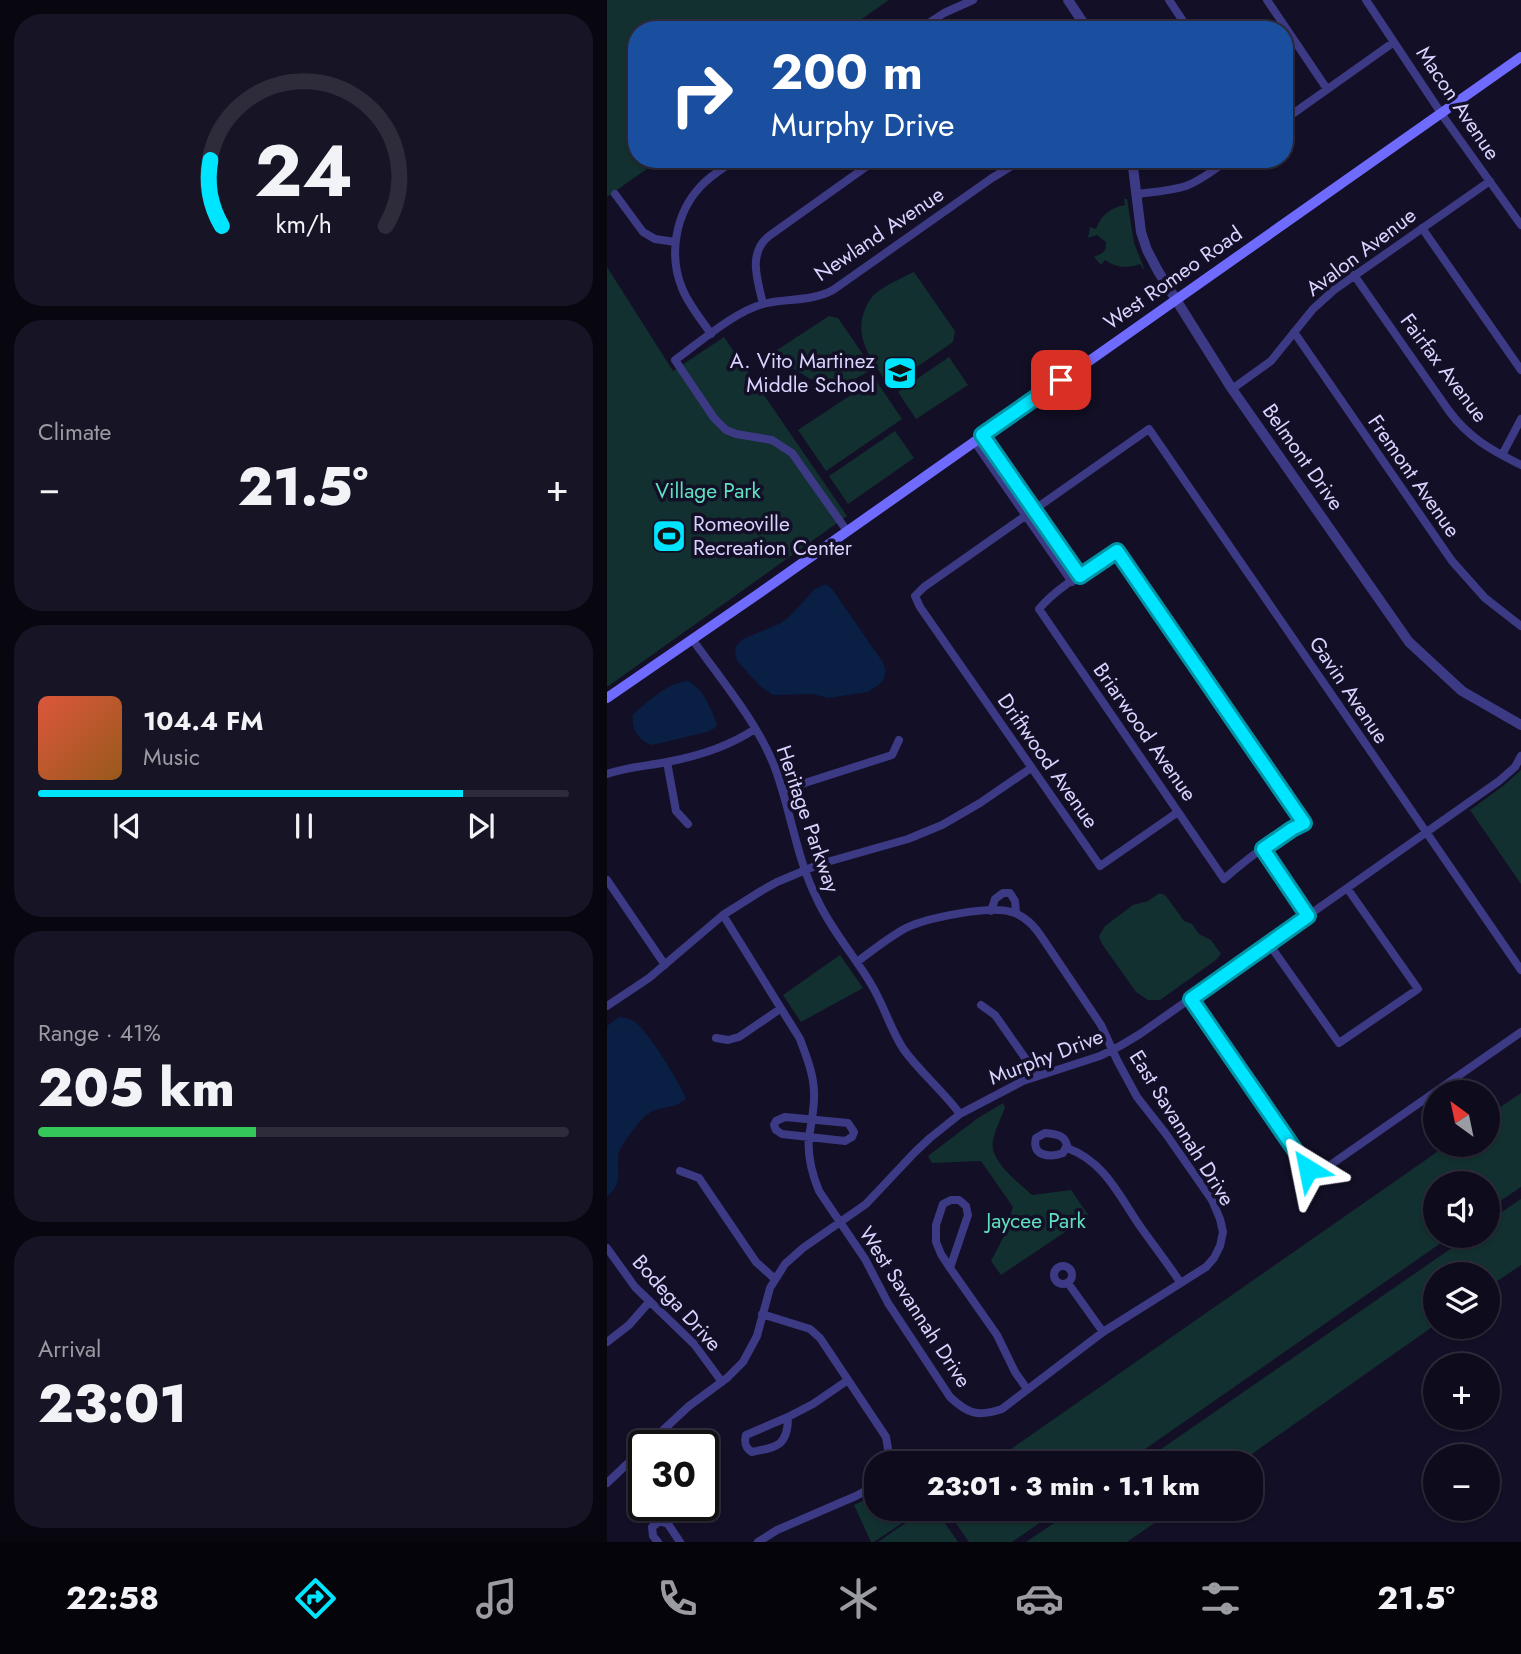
<!DOCTYPE html>
<html lang="en">
<head>
<meta charset="utf-8">
<style>
  :root { --surface:#0e0b1c; --page:#171425; --text:#f1f3f6; --muted:#9b9ba3; --line:#2e2b3b; --accent:#00e5ff }
  body { margin:0; font-family:Jost,sans-serif; background:var(--page); color:var(--text); height:100vh; display:flex; flex-direction:column; font-size:26px; white-space:nowrap }
  * { box-sizing:border-box; margin:0 }
  p { font-size:23px; color:var(--muted) }
  .icon { flex:none; width:38px; height:38px; fill:none; stroke:currentColor; stroke-width:2; stroke-linecap:round; stroke-linejoin:round }
  .map { position:relative; flex:1; overflow:hidden }
  .details { display:flex; flex-direction:column; gap:14px; padding:14px; background:#08060f; width:607px }
  .details>* { flex:none }
  .top-card { position:absolute; left:21px; top:21px; width:665px; height:147px; border-radius:28px; box-shadow:0 2px 5px #0004,0 0 0 2px var(--line); background:#1a4fa0; color:#fff; overflow:hidden }
  .needle { width:46px; rotate:327deg }
  .fabs { position:absolute; left:816px; top:1080px; display:grid; gap:14px }
  .fabs a { display:grid; place-items:center; width:77px; height:77px; border-radius:50%; background:var(--surface); box-shadow:0 2px 5px #0004,0 0 0 2px var(--line); font-size:35px }
  .speed { position:absolute; left:21px; top:1430px; display:flex; gap:14px; font-size:35px; font-weight:700; text-align:center }
  .speed>* { display:grid; place-content:center; width:91px; height:91px; border-radius:50%; background:var(--surface); box-shadow:0 2px 5px #0004,0 0 0 2px var(--line); line-height:1 }
  .speed .limit { border:4px solid #111; border-radius:10px; background:#fff; color:#111 }
  .pin { position:absolute; display:grid; place-items:center; width:60px; height:60px; color:#fff; margin:-30px; border-radius:14px; box-shadow:0 4px 10px #0006 }
  .me { position:absolute; width:77px; margin:-38px; rotate:325deg; stroke-linejoin:round; filter:drop-shadow(0 0 5px #0008) }
  .turn { display:flex; align-items:center; gap:24px; height:147px; padding:0 28px; font-size:32px }
  .turn .icon { width:91px; height:91px; stroke-width:2.5 }
  .turn b { display:block; font-size:49px; line-height:60px }
  .big { font-size:52px; font-weight:800; line-height:1.1 }
  .details .tile { flex:1; display:flex; flex-direction:column; justify-content:center; gap:10px; min-width:0; padding:0 24px; border-radius:28px; background:var(--page) }
  .details .dial { align-items:center; gap:0 }
  .dial svg { height:182px; overflow:visible; fill:none; stroke:var(--line); stroke-width:7; stroke-linecap:round; text-anchor:middle }
  .dial text { fill:var(--text); stroke:none }
  .song { display:flex; align-items:center; gap:21px }
  .cover { width:84px; height:84px; border-radius:10px; background:linear-gradient(135deg,hsl(10 70% 55%),hsl(30 70% 35%)) }
  .played { height:7px; border-radius:4px; background:linear-gradient(90deg,var(--accent) 80%,var(--line) 80%) }
  .keys { display:flex; justify-content:space-around; direction:ltr }
  .heat { display:flex; justify-content:space-between; align-items:center; font-size:38px; direction:ltr }
  .charge { height:10px; border-radius:5px; background:linear-gradient(90deg,#34c759 41%,var(--line) 0) }
  .trip { position:absolute; left:257px; top:1451px; width:399px; height:70px; border-radius:28px; background:var(--surface); box-shadow:0 2px 5px #0004,0 0 0 2px var(--line); font-weight:800; line-height:70px; text-align:center }
  .menu { display:flex; height:112px; justify-content:space-around; align-items:center; background:#06040b; color:var(--muted) }
  .menu .icon { width:49px; height:49px }
  .menu .selected { color:var(--accent) }
  .menu b { font-size:32px; color:var(--text) }
  main { display:flex; flex:1; min-height:0 }
  .map>svg:first-child { display:block }
  .green { fill:#12302f }
  .water { fill:#0a1f44 }
  .lines { fill:none; stroke-linecap:round; stroke-linejoin:round }
  .minor { stroke:#3d3a85; stroke-width:8 }
  .tertiary { stroke:#3d3a85; stroke-width:10 }
  .secondary { stroke:#6f6bff; stroke-width:10 }
  .route-casing { stroke:#0095a6; stroke-width:18 }
  .route { stroke:#00e5ff; stroke-width:12 }
  .labels { text-anchor:middle; stroke-width:7; stroke-linejoin:round; paint-order:stroke }
  .street-label { font-size:21px; fill:#d9d4ff; stroke:#130f26 }
  .poi-label { font-size:21px; fill:#d9d4ff; stroke:#130f26; text-anchor:end }
  .park-label { font-size:21px; fill:#5fe0c0; stroke:#130f26 }
</style>
</head>
<body>
<main>
<section class="details">
<div class="tile dial"><svg viewBox="0 0 100 80">
<path d="M14 69A42 42 0 1 1 86 69"/>
<path d="M14 69A42 42 0 0 1 9 40" stroke="#00e5ff"/>
<text x="50" y="56" font-size="32" font-weight="700">24</text>
<text x="50" y="72" font-size="11">km/h</text>
</svg></div>
<div class="tile"><p>Climate</p>
<div class="heat"><a>−</a><b class="big">21.5°</b><a>+</a></div>
</div>
<div class="tile">
<div class="song"><i class="cover"></i><div><b>104.4 FM</b><p>Music</p></div></div>
<div class="played"></div>
<div class="keys"><svg class="icon" aria-label="previous" viewBox="0 0 24 24"><path d="M18 5L8 12l10 7zM5 5v14"/></svg><svg class="icon" aria-label="pause" viewBox="0 0 24 24"><path d="M8 5v14M16 5v14"/></svg><svg class="icon" aria-label="next" viewBox="0 0 24 24"><path d="M6 5l10 7-10 7zM19 5v14"/></svg></div>
</div>
<div class="tile"><p>Range · 41%</p><b class="big">205 km</b><div class="charge"></div></div>
<div class="tile"><p>Arrival</p><b class="big">23:01</b></div>
</section>
<div class="map">
<svg width="914" height="1542" viewBox="0 0 914 1542">
  <rect width="100%" height="100%" fill="#130f26"/>
  <path class="green" d="M0 0H282L239 30H30V159H54L0 197Z
    M517 199H520L527 243 537 268 536 269 533 264C520 269 509 268 498 260L494 265 487 257C495 254 500 251 499 242L490 235 481 238 483 227 489 229C494 215 503 208 518 205Z
    M0 267 66 371 117 337 240 516 0 687Z
    M307 272 348 331 346 342 282 386C267 363 247 340 257 312 260 303 265 295 273 290 283 283 295 278 307 272Z
    M222 316 231 318 266 369 246 380 224 383 203 379 184 367 170 350Z
    M342 357 361 385 309 419 291 392Z
    M268 379 295 419 219 471 191 430Z
    M288 431 307 458 241 504 222 476Z
    M914 770V884L863 810 896 786Z
    M551 894H556L559 896 577 921 585 924 592 934 604 940 614 954 609 960 553 1000H541L529 992 495 944 492 936 498 926 526 905 541 901Z
    M233 955 256 988 194 1022 176 995Z
    M914 1093V1187L880 1210V1183H828V1236H844L518 1463H384L840 1145 880 1144V1116Z
    M396 1103 398 1108C394 1118 388 1130 386 1141 382 1161 411 1182 425 1195L464 1190 482 1216 394 1275 384 1261 396 1238 406 1207 374 1161 325 1163 321 1156 371 1118Z
    M914 1199V1265L880 1288V1274H828V1325L632 1463H534L862 1236H880V1222Z
    M269 1495 270 1508 316 1509 267 1542H264L247 1505Z
    M319 1509H328L351 1542H271Z
    M339 1509H453L405 1542H362Z
    M468 1509V1508L568 1509 520 1542H419Z"/>
  <path class="water" d="M219 584 225 589 275 661 279 671 277 678 273 684 261 692 221 698 206 694 166 695 154 687 130 661 128 651 129 646 136 639 174 623 182 617 207 590Z
    M81 681C97 689 103 708 110 723L108 728 100 732 45 745C32 741 24 729 26 715 41 701 60 683 81 681Z
    M12 1017C18 1018 23 1018 28 1022 43 1034 70 1079 79 1098 70 1109 55 1106 44 1112 35 1116 21 1137 15 1146 4 1161 21 1182 0 1196V1026Z"/>
  <g class="lines">
    <path class="minor" d="M562 0 582 30
      M660 0 720 89
      M759 0 838 119 914 225
      M311 30 337 13 366 0
      M677 120 787 42
      M8 194 36 232 48 239 68 242
      M530 194C546 192 563 191 579 186 595 180 608 169 622 159
      M815 228 914 370
      M747 275 842 411C862 438 884 450 914 465
      M156 304C151 281 140 254 162 236L270 159
      M687 332 845 561 878 598 914 626
      M104 334C94 319 81 304 75 288 61 254 69 212 94 186 104 175 117 168 129 159
      M625 389 664 361 706 309 727 290 883 181
      M375 435 473 576
      M367 441 465 582
      M895 455 914 419
      M240 531 185 453 165 440 129 434 119 430 107 418 68 360C92 343 127 312 156 304 179 298 204 302 226 290L385 178 416 159
      M510 551 697 823C669 837 641 858 617 879L432 609C450 587 486 567 510 551Z
      M85 639C113 678 151 723 168 768 184 811 189 857 210 899 224 930 247 955 264 984 277 1005 283 1029 297 1050 314 1073 336 1091 353 1114
      M60 762 69 811 81 824
      M0 774C20 767 40 766 60 762 92 756 121 747 148 729
      M176 790 285 755 292 740
      M571 812 493 866 313 607 308 596 317 587 542 429 914 970
      M656 849 701 916
      M0 880 58 965
      M384 911 388 899 396 893H403L408 901 409 913
      M116 915 193 1039C200 1058 208 1077 207 1098 207 1111 204 1124 202 1137 200 1156 205 1174 212 1191L258 1259 281 1303 343 1397C361 1414 371 1417 395 1409L496 1332 599 1267 607 1258 613 1246 616 1232 613 1219 605 1200 559 1134 530 1097 510 1060 494 1025 436 939C428 927 419 916 404 912 383 905 319 918 299 928 282 937 266 950 250 962
      M662 944 732 1043 811 989 740 888
      M584 999 701 1169 709 1178 719 1168 914 1032
      M374 1005 388 1015 430 1075
      M0 1006 42 978 116 915 154 891 170 882 213 864 301 839 335 825 373 803 424 768
      M109 1038 121 1040 132 1037 173 1009
      M178 1117 241 1123 247 1132 245 1137 238 1141 175 1134 169 1130 167 1125 169 1121Z
      M438 1133C447 1134 457 1134 460 1145L456 1153C443 1158 424 1156 429 1138Z
      M460 1148C499 1162 513 1198 535 1229 548 1247 561 1264 573 1282
      M73 1171 92 1178 149 1262 168 1279
      M0 1248 28 1287 87 1344 115 1382
      M447 1275a9 9 0 1 1 18 0a9 9 0 1 1-18 0Z
      M343 1268 361 1215 359 1206 352 1200H344L336 1204 329 1225V1242L334 1254 343 1268 390 1335 408 1372 420 1389
      M461 1283 496 1332
      M155 1314 203 1329 213 1338 279 1437 281 1449 280 1463
      M0 1342 22 1325 43 1301
      M181 1417C181 1446 170 1447 145 1452 138 1448 137 1443 139 1435L181 1417 206 1404 241 1380
      M39 1446 82 1406 120 1378 136 1362 150 1336 163 1288 178 1264 196 1248 259 1204 308 1152 323 1138 353 1114 416 1081 493 1056 513 1046 533 1034 892 781 908 767 914 756
      M0 1483 37 1448
      M51 1542 46 1536 45 1527 53 1521 61 1524 73 1542
      M151 1542 170 1530 249 1496 260 1490 270 1480"/>
    <path class="tertiary" d="M461 0 481 30
      M525 159 534 232 540 250 551 271 625 389 802 642 855 691 914 725"/>
    <path class="secondary" d="M0 698 154 592 914 57"/>
  </g>
  <g class="lines">
    <g class="route-casing">
      <path id="route" d="M454 380 375 435 473 576 510 551 697 823 685 829 656 849 701 916 584 999 701 1169"/>
    </g>
    <use href="#route" class="route"/>
  </g>
  <defs>
    <g id="school-square" transform="scale(1.75)"><rect x="-9" y="-9" width="18" height="18" rx="4" fill="#00e5ff" stroke="#130f26"/><path d="M0-5L7-2L0 1L-7-2ZM-4 1L0 2.5L4 1V4Q0 6-4 4Z" fill="#111"/></g>
    <g id="stadium-square" transform="scale(1.75)"><rect x="-9" y="-9" width="18" height="18" rx="4" fill="#00e5ff" stroke="#130f26"/><path d="M0-5a6.5 5 0 1 0 0 10a6.5 5 0 1 0 0-10ZM-3.5-1.8h7v3.6h-7Z" fill="#111"/></g>
  </defs>
  <g fill-rule="evenodd">
    <use href="#school-square" x="293" y="373"/>
    <use href="#stadium-square" x="62" y="536"/>
  </g>
  <g class="labels">
    <g class="street-label">
      <text transform="translate(851 103) rotate(56)" y="7">Macon Avenue</text>
      <text transform="translate(272 234) rotate(-34)" y="7">Newland Avenue</text>
      <text transform="translate(754 252) rotate(-37)" y="7">Avalon Avenue</text>
      <text transform="translate(566 278) rotate(-35)" y="7">West Romeo Road</text>
      <text transform="translate(837 368) rotate(53)" y="7">Fairfax Avenue</text>
      <text transform="translate(696 457) rotate(55)" y="7">Belmont Drive</text>
      <text transform="translate(807 476) rotate(55)" y="7">Fremont Avenue</text>
      <text transform="translate(742 690) rotate(56)" y="7">Gavin Avenue</text>
      <text transform="translate(538 732) rotate(55)" y="7">Briarwood Avenue</text>
      <text transform="translate(441 761) rotate(55)" y="7">Driftwood Avenue</text>
      <text transform="translate(201 819) rotate(71)" y="7">Heritage Parkway</text>
      <text transform="translate(439 1057) rotate(-21)" y="7">Murphy Drive</text>
      <text transform="translate(575 1128) rotate(58)" y="7">East Savannah Drive</text>
      <text transform="translate(70 1303) rotate(48)" y="7">Bodega Drive</text>
      <text transform="translate(308 1307) rotate(57)" y="7">West Savannah Drive</text>
    </g>
    <g class="poi-label">
      <text x="268" y="368">A. Vito Martinez<tspan x="268" dy="24">Middle School</tspan></text>
      <text x="86" y="531" text-anchor="start">Romeoville<tspan x="86" dy="24">Recreation Center</tspan></text>
    </g>
    <g class="park-label">
      <text x="101" y="498">Village Park</text>
      <text x="429" y="1228">Jaycee Park</text>
    </g>
  </g>
</svg>
<div class="fabs">
<a><svg class="needle" viewBox="-14 -14 28 28"><path d="M0-13l5 13h-10z" fill="#e53935"/><path d="M0 13l5-13h-10z" fill="#9b9ba3"/></svg></a>
<a><svg class="icon" aria-label="sound" viewBox="0 0 24 24"><path d="M4 9h4l5-4v14l-5-4H4zM17 9q2 3 0 6"/></svg></a>
<a><svg class="icon" aria-label="layers" viewBox="0 0 24 24"><path d="M12 4l9 5-9 5-9-5zM3 14l9 5 9-5"/></svg></a>
<a>+</a>
<a>−</a>
</div>
<div class="speed"><div class="limit">30</div></div>
<div class="pin" style="left:454px;top:380px;background:#d93025"><svg class="icon" aria-label="arrive" viewBox="0 0 24 24"><path d="M6 21V4h12l-3 4 3 4H6"/></svg></div>
<svg class="me" style="left:701px;top:1169px" viewBox="-20 -20 40 40"><path d="M0-17L14 15 0 8-14 15z" fill="#00e5ff" stroke="#fff" stroke-width="4"/></svg>
<div class="trip">23:01 · 3 min · 1.1 km</div>
<div class="top-card">
<div class="turn"><svg class="icon" aria-label="right" viewBox="0 0 24 24"><path d="M7 20v-9h11M14 6l5 5-5 5"/></svg><div><b>200 m</b>Murphy Drive</div></div>
</div>
</div>
</main>
<nav class="menu">
<b>22:58</b>
<svg class="icon selected" aria-label="directions" viewBox="0 0 24 24"><path d="M12 3l9 9-9 9-9-9zM9 14v-3h6M13 9l2 2-2 2"/></svg>
<svg class="icon" aria-label="music" viewBox="0 0 24 24"><path d="M9 18V5l10-2v13"/><circle cx="6" cy="18" r="3"/><circle cx="16" cy="16" r="3"/></svg>
<svg class="icon" aria-label="phone" viewBox="0 0 24 24"><path d="M5 4h4l2 5-3 2q2 4 5 5l2-3 5 2v4C11 20 4 13 5 4z"/></svg>
<svg class="icon" aria-label="climate" viewBox="0 0 24 24"><path d="M12 3v18M4 7l16 10M4 17L20 7"/></svg>
<svg class="icon" aria-label="car" viewBox="0 0 24 24"><path d="M5 17H2v-5l4-1 3-4h7l3 4 3 1v5h-3M9 17h6M6 11h13"/><circle cx="7" cy="17" r="2"/><circle cx="17" cy="17" r="2"/></svg>
<svg class="icon" aria-label="filters" viewBox="0 0 24 24"><path d="M4 7h16M4 17h16"/><circle cx="9" cy="7" r="2"/><circle cx="15" cy="17" r="2"/></svg>
<b>21.5°</b>
</nav>
</body>
</html>
